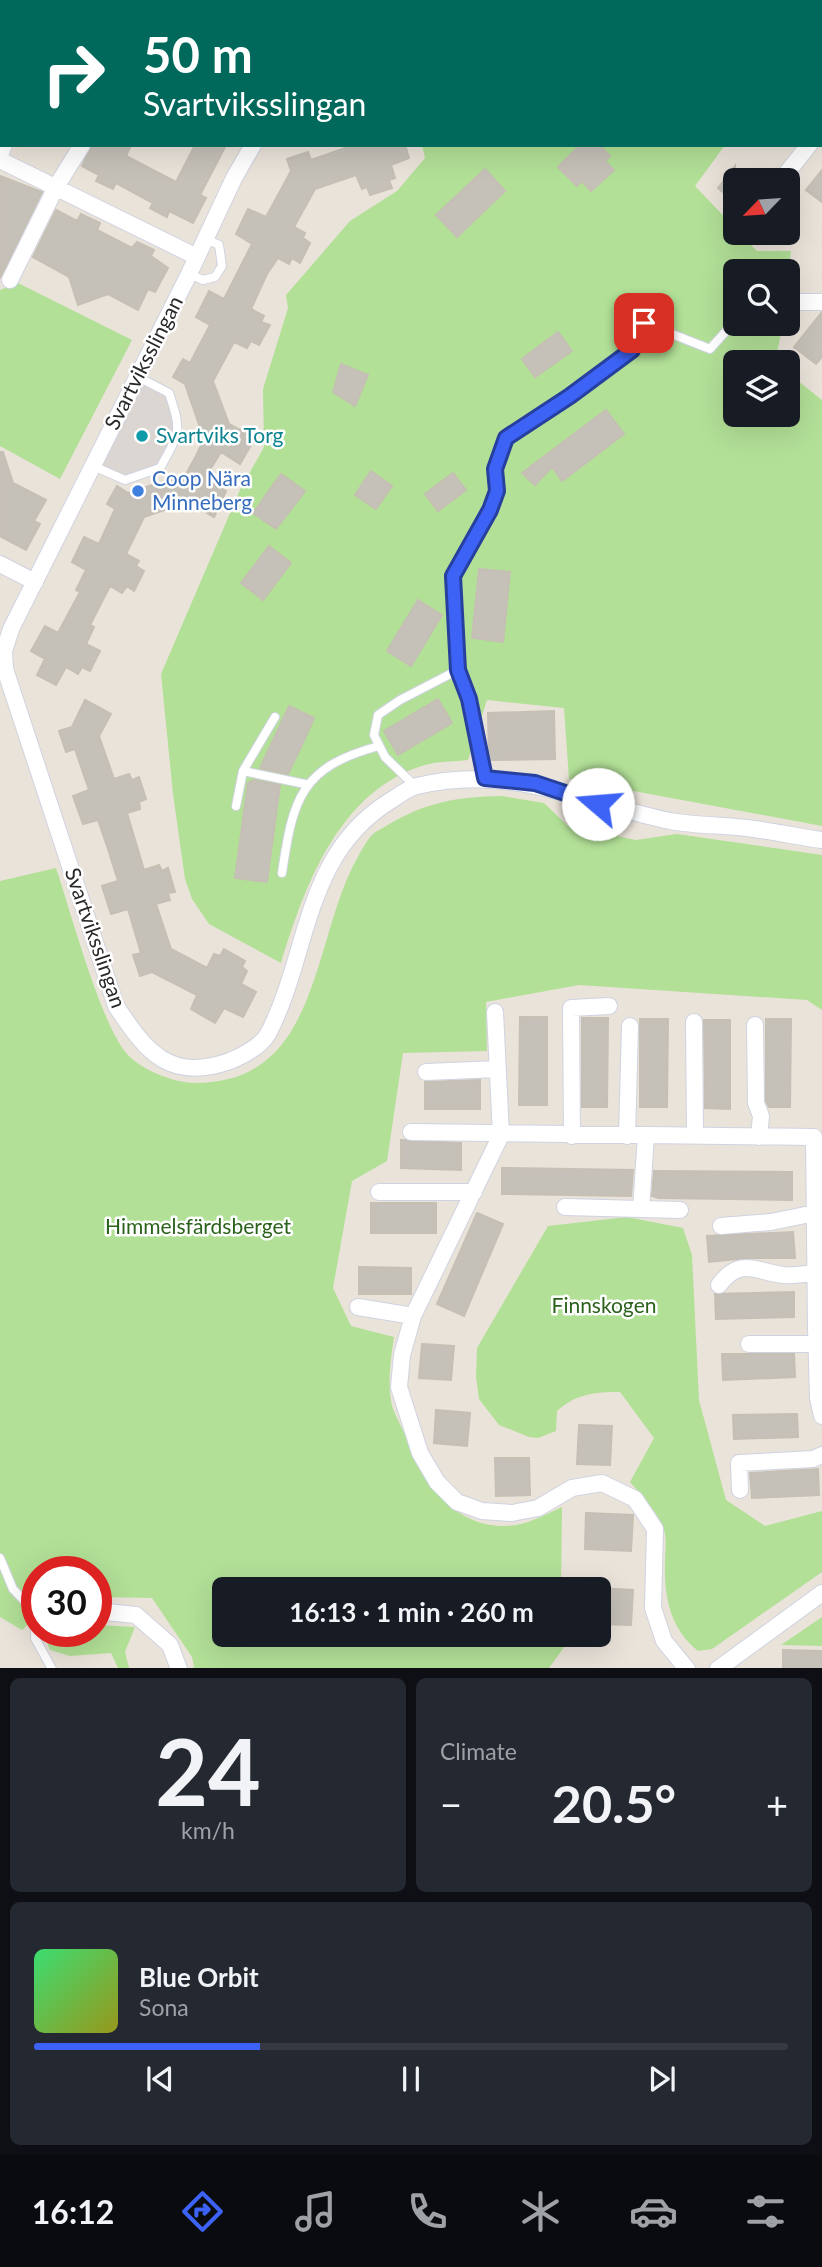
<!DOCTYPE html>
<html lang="en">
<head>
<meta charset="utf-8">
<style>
  :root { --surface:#171b24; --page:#242831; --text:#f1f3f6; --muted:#9ea1a6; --line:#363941; --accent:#3c63f5 }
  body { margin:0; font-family:Lato,sans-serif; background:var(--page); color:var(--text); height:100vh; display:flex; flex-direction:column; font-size:26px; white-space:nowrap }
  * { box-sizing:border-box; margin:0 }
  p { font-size:23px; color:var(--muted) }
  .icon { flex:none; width:38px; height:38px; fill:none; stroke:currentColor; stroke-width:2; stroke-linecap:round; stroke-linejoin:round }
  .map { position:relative; height:1668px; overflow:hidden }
  .drawer { display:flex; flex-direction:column; gap:10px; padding:10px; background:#0d0f14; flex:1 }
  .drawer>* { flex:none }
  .banner { position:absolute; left:0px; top:0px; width:822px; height:147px; box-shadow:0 7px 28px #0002; background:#00695c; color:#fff; overflow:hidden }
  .needle { width:46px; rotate:245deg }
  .controls { position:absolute; left:723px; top:168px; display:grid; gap:14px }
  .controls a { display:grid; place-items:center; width:77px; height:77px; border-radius:10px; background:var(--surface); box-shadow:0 7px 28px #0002; font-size:35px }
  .speed { position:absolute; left:21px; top:1556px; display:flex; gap:14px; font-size:35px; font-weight:700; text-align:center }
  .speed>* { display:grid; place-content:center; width:91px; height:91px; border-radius:50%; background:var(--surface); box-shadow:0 7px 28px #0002; line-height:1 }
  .speed .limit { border:10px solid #d22; background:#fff; color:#111 }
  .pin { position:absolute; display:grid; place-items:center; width:60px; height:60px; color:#fff; margin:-30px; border-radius:14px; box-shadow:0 4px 10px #0006 }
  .me { position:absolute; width:77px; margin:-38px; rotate:288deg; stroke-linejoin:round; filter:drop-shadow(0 0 5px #0008) }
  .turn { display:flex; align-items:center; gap:24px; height:147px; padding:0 28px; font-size:32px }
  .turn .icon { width:91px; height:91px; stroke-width:2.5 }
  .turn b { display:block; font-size:49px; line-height:60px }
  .big { font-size:52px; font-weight:700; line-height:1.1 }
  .drawer .tile { flex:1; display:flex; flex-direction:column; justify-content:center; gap:10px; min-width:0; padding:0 24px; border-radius:10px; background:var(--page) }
  .drawer .dial { align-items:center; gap:0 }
  .dial b { font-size:91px; line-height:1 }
  .song { display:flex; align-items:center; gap:21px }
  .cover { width:84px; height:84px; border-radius:10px; background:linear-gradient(135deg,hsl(140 70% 55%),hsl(60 70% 35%)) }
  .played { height:7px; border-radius:4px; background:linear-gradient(90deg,var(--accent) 30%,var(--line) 30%) }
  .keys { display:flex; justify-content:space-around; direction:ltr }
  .heat { display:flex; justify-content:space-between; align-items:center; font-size:38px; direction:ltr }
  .drawer .tiles { flex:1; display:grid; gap:10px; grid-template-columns:1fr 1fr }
  .tile:last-child { grid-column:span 2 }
  .trip { position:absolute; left:212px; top:1577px; width:399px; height:70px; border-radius:10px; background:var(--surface); box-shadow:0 7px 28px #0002; font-weight:700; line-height:70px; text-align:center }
  .menu { display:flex; height:112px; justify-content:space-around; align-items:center; background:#090b0e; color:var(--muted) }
  .menu .icon { width:49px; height:49px }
  .menu .on { color:var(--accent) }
  .menu b { font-size:32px; color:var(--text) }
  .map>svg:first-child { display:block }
  .green { fill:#b2e097 }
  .plaza { fill:#dbd6d1 }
  .building { fill:#c5c1b9; stroke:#c5bfb4; stroke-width:2 }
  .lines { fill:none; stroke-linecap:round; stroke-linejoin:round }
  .lane-casing { stroke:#cfd3e1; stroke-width:10 }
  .street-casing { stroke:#cfd3e1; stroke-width:18 }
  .lane { stroke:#fff; stroke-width:8 }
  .street { stroke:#fff; stroke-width:16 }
  .route-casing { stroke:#27409f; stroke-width:18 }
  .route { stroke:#3c63f5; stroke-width:12 }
  .culture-dot { fill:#0f9aa8; stroke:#fff; stroke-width:2.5 }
  .shop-dot { fill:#3f7fe0; stroke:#fff; stroke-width:2.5 }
  .labels { text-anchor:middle; stroke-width:5; stroke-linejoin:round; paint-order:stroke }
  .street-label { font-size:21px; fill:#282828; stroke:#fff }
  .culture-label { font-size:21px; fill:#0d838f; stroke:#fff; text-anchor:start }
  .shop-label { font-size:21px; fill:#366cbe; stroke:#fff; text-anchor:start }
  .park-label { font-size:21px; fill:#2b621b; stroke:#fff }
</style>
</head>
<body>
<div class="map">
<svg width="822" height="1669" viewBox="0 0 822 1669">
  <rect width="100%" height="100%" fill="#eae3da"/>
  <path class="green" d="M422 145H725L695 186 735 228V233H739L757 251H791L788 284V271H735V324H783L775 362H735V415H788V373L822 400V826L569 779 564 708 487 700 468 760C454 762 438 761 425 765 339 790 304 887 281 963L209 924 192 899 185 879 173 794 161 674 240 490 264 447 263 389 288 308 286 295 350 221 397 191 425 158Z
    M18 283 132 340 60 479 0 446V290Z
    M502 796 544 803 568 826 636 840 677 834 822 855V1010L807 1000 579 985 486 1002 487 1051 403 1053 387 1161 352 1181 333 1288 351 1326 394 1337C391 1358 387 1384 392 1406 396 1418 403 1429 408 1441 426 1483 453 1527 506 1526 525 1526 545 1515 562 1507L561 1589H224V1634L573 1635 549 1668H194L192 1657 152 1598 96 1597V1572H37C37 1592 40 1616 22 1630L0 1617V881L56 868C70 909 102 1030 129 1056 144 1071 175 1083 196 1083 317 1083 312 948 353 866 359 856 364 843 373 834 376 831 382 829 386 826 426 802 456 797 502 796Z
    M627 1217 683 1228 692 1255 699 1400 726 1500 765 1526 822 1511V1572L712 1649 698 1651C670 1629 664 1596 665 1563 665 1553 667 1540 664 1530 657 1511 643 1497 630 1482L654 1438 620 1392C594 1392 576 1394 557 1411L556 1431 538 1438 529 1437 499 1425 479 1399 476 1377 477 1348 548 1226Z
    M822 1617V1646L781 1645Z
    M96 1625 135 1627 125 1652 129 1668H118L111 1653 70 1656 50 1650 43 1633 96 1631Z"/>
  <path class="plaza" d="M136 376 169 393 180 425 160 468 125 480 93 466Z"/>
  <path class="building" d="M92 145H131L126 156 176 182 195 145H226L200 195 206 198 193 223 169 211 167 217 150 208 153 203 116 183 113 189 96 181 99 175 82 166Z
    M354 145H405L409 158 391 165 395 178 389 180 392 188 370 195 367 187 362 189 356 175 315 189 294 227 305 233 303 238 310 243 300 263 292 258 289 264 278 258 267 274 251 309 264 316 261 322 270 325 259 345 251 341 247 348 234 342 213 381 229 424 255 438 240 464 221 452 211 468 205 480 226 491 214 517 188 502 144 517 126 554 139 561 136 566 144 571 134 591 127 586 122 593 110 586 90 625 94 627 86 644 100 651 90 671 82 667 78 674 66 667 56 685 37 675 45 659 31 651 45 626 58 633 80 592 76 590 86 570 72 562 84 537 99 544 115 509 107 504 117 486 128 493 186 474 196 456 204 439 185 384 173 377 183 359 190 363 210 325 196 317 209 291 224 299 252 244 236 234 248 209 266 217 291 171 287 159 308 152 311 160Z
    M580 145H599L610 156 605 161 614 170 591 191 582 181 577 186 558 167Z
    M735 166V202L718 188Z
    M485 169 505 191 457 237 436 215Z
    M822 170V202L806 190Z
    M0 176 42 192 0 278Z
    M56 210 77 221 81 214 100 223 97 230 132 248 137 242 154 250 151 256 168 268 155 292 148 289 138 310 108 294 78 305 69 277 33 257Z
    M822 312V357L816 364 794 347Z
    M558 332 572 351 535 377 522 359Z
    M341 364 368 375 355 406 333 392Z
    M606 410 624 434 562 481 552 467 535 485 522 473Z
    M0 452H3L13 483 46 500 34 521 40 524 26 550 0 536Z
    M371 471 392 486 376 509 355 495Z
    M453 473 466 490 438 511 425 494Z
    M281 474 305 491 276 529 253 513Z
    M269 546 291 563 263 600 241 583Z
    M479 569 510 572 503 642 472 638Z
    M418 600 442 615 411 666 387 651Z
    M438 699 452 723 398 755 384 731Z
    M85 700 111 714 99 736 114 779 129 774 132 780 139 777 146 799 139 802 140 809 127 813 144 870 159 865 162 871 168 868 175 892 168 893 170 900 156 904 171 949 207 968 214 954 220 956 224 949 245 961 242 967 247 971 241 984 256 992 243 1017 224 1008 215 1023 191 1009 197 995 152 972 140 976 133 955 141 953 128 909 111 914 102 886 118 881 108 849 98 820 83 824 73 796 89 790 75 749 66 752 59 731 72 727Z
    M289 706 314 718 307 734 288 774 260 768Z
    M554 711 555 759 489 760 488 713Z
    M254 780 280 785 267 882 235 878 248 783Z
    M520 1017H547V1105H519Z
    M582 1018H608L607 1107H582Z
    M640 1019H668L667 1107H640Z
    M766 1019H791L790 1107H769L766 1101Z
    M704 1020H730V1109L705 1108Z
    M480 1080V1109H425V1082Z
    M401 1140 461 1143V1170L401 1168Z
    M502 1168 633 1170 631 1196 502 1194Z
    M654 1171 792 1172V1200L659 1198 652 1196Z
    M371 1203H436V1233H371Z
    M477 1213 503 1224 464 1316 437 1304Z
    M793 1232 795 1258H747L709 1262 707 1236Z
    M359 1267 411 1268V1294H359Z
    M794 1292V1317L716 1319 715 1294Z
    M422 1344 454 1346 451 1380 419 1378Z
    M722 1354H794L795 1377 723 1380Z
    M436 1410 470 1413 467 1446 434 1443Z
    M797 1414 798 1437 734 1439 733 1415Z
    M579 1425 612 1426 610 1465 577 1464Z
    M495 1458H529L530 1495 496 1496Z
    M818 1469 819 1495 752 1498 750 1473Z
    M586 1513 633 1515 631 1551 585 1549Z
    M598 1588 633 1590 631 1625 598 1624Z
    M783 1650 822 1651V1669H783Z"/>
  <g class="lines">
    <g class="lane-casing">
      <path id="lane" d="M189 274 203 280 215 277 222 266 219 245 206 239
        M93 466 125 480 160 468C180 432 182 432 169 393L136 376
        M243 771 305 784
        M485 778 469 699 458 670 453 576 490 510 497 491 494 469 506 437 588 384 632 350 644 323 710 349 735 321
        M415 786 385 757 374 735 378 715 400 700 458 670
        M236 806 243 771 275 717
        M282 873C293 798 301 767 379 746
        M0 1558 13 1589 36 1613 35 1638 52 1669"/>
    </g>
    <g class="street-casing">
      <path id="street" d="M496 2 498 0
        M821 131 822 129
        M253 145 234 178 189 274 11 629 4 651 5 669 116 1006C147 1053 170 1082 230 1061 242 1056 261 1046 268 1034 310 953 303 855 390 801 398 796 408 788 417 786 507 763 584 803 670 821 698 826 727 825 754 829 777 832 799 837 822 840
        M0 155 4 145
        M0 160 197 257
        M781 180 809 145
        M10 280 56 187 82 145
        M788 302H822
        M0 564 35 582
        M495 1012 501 1135 413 1316 402 1355 399 1387 420 1453 437 1482 457 1502 482 1511 512 1513 538 1508 572 1488 602 1483 635 1499 655 1529 653 1608 664 1641 687 1669
        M694 1022 695 1136
        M755 1025 756 1103 761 1116 759 1137
        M426 1072 498 1069
        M411 1132 814 1137 816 1328 818 1398 822 1416
        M572 1136 571 1008 609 1006
        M627 1136 630 1026
        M379 1192H474
        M565 1207 680 1210
        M641 1209 646 1136
        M721 1226 771 1222 815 1213
        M719 1285C740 1257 754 1271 783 1275 793 1276 805 1274 816 1273
        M358 1307 413 1316
        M749 1344H817
        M740 1490 739 1463 813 1459 822 1455
        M96 1611 136 1615 170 1645 179 1669
        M36 1613H37
        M718 1669 822 1593"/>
    </g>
    <use href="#lane" class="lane"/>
    <use href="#street" class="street"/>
  </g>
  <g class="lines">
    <g class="route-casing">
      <path id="route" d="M598 804 535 783 485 778 469 699 458 670 453 576 490 510 497 491 495 469 506 438 570 396 632 350 644 323"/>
    </g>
    <use href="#route" class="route"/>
  </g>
  <circle class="culture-dot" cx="142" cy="436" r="7"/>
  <circle class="shop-dot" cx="138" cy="491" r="7"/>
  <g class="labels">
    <g class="street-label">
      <text transform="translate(144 363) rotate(-63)" y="7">Svartviksslingan</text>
      <text transform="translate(95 938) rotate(71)" y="7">Svartviksslingan</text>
    </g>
    <g class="culture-label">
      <text x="156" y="443">Svartviks Torg</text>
    </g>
    <g class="shop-label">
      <text x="152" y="486">Coop Nära<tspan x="152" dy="24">Minneberg</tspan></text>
    </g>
    <g class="park-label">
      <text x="198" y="1234">Himmelsfärdsberget</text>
      <text x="604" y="1313">Finnskogen</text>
    </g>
  </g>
</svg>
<div class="controls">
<a><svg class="needle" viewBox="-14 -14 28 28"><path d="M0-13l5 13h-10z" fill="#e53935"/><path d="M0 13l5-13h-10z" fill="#9ea1a6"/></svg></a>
<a><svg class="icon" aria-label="search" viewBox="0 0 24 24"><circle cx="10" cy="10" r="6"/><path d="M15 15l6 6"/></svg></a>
<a><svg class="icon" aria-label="layers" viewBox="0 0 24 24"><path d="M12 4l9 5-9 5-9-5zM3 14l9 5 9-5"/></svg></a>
</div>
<div class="speed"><div class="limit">30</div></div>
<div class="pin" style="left:644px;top:323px;background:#d93025"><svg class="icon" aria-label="arrive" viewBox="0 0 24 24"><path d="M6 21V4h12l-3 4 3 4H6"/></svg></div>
<svg class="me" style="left:598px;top:804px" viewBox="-20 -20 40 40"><circle r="19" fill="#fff"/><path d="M0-13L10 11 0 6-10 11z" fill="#3c63f5"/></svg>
<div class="trip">16:13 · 1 min · 260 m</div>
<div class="banner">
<div class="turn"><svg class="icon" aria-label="right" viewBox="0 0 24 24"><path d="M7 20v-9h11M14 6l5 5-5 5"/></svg><div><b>50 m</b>Svartviksslingan</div></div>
</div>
</div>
<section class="drawer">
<div class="tiles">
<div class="tile dial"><b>24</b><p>km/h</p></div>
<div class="tile"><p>Climate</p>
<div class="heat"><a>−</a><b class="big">20.5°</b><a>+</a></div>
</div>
<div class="tile">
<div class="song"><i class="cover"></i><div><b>Blue Orbit</b><p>Sona</p></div></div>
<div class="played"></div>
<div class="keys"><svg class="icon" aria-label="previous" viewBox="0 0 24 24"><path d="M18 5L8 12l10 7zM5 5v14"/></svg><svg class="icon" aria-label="pause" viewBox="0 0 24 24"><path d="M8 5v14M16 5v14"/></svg><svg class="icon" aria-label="next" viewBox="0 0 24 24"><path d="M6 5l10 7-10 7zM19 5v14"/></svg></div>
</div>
</div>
</section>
<nav class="menu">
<b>16:12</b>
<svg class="icon on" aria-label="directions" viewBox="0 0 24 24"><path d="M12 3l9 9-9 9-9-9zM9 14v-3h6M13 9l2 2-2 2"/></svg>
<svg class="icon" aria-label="music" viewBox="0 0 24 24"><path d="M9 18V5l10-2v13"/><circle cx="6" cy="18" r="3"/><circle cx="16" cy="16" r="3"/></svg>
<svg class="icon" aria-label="phone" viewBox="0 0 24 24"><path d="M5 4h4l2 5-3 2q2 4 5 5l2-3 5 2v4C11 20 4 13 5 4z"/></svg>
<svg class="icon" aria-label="climate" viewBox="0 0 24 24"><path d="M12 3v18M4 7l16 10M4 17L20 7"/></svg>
<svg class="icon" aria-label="car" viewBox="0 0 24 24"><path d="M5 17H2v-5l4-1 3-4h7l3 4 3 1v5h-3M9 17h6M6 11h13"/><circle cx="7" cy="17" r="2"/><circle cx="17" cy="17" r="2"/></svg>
<svg class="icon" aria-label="filters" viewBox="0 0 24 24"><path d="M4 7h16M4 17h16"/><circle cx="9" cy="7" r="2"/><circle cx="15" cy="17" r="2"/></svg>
</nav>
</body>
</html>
